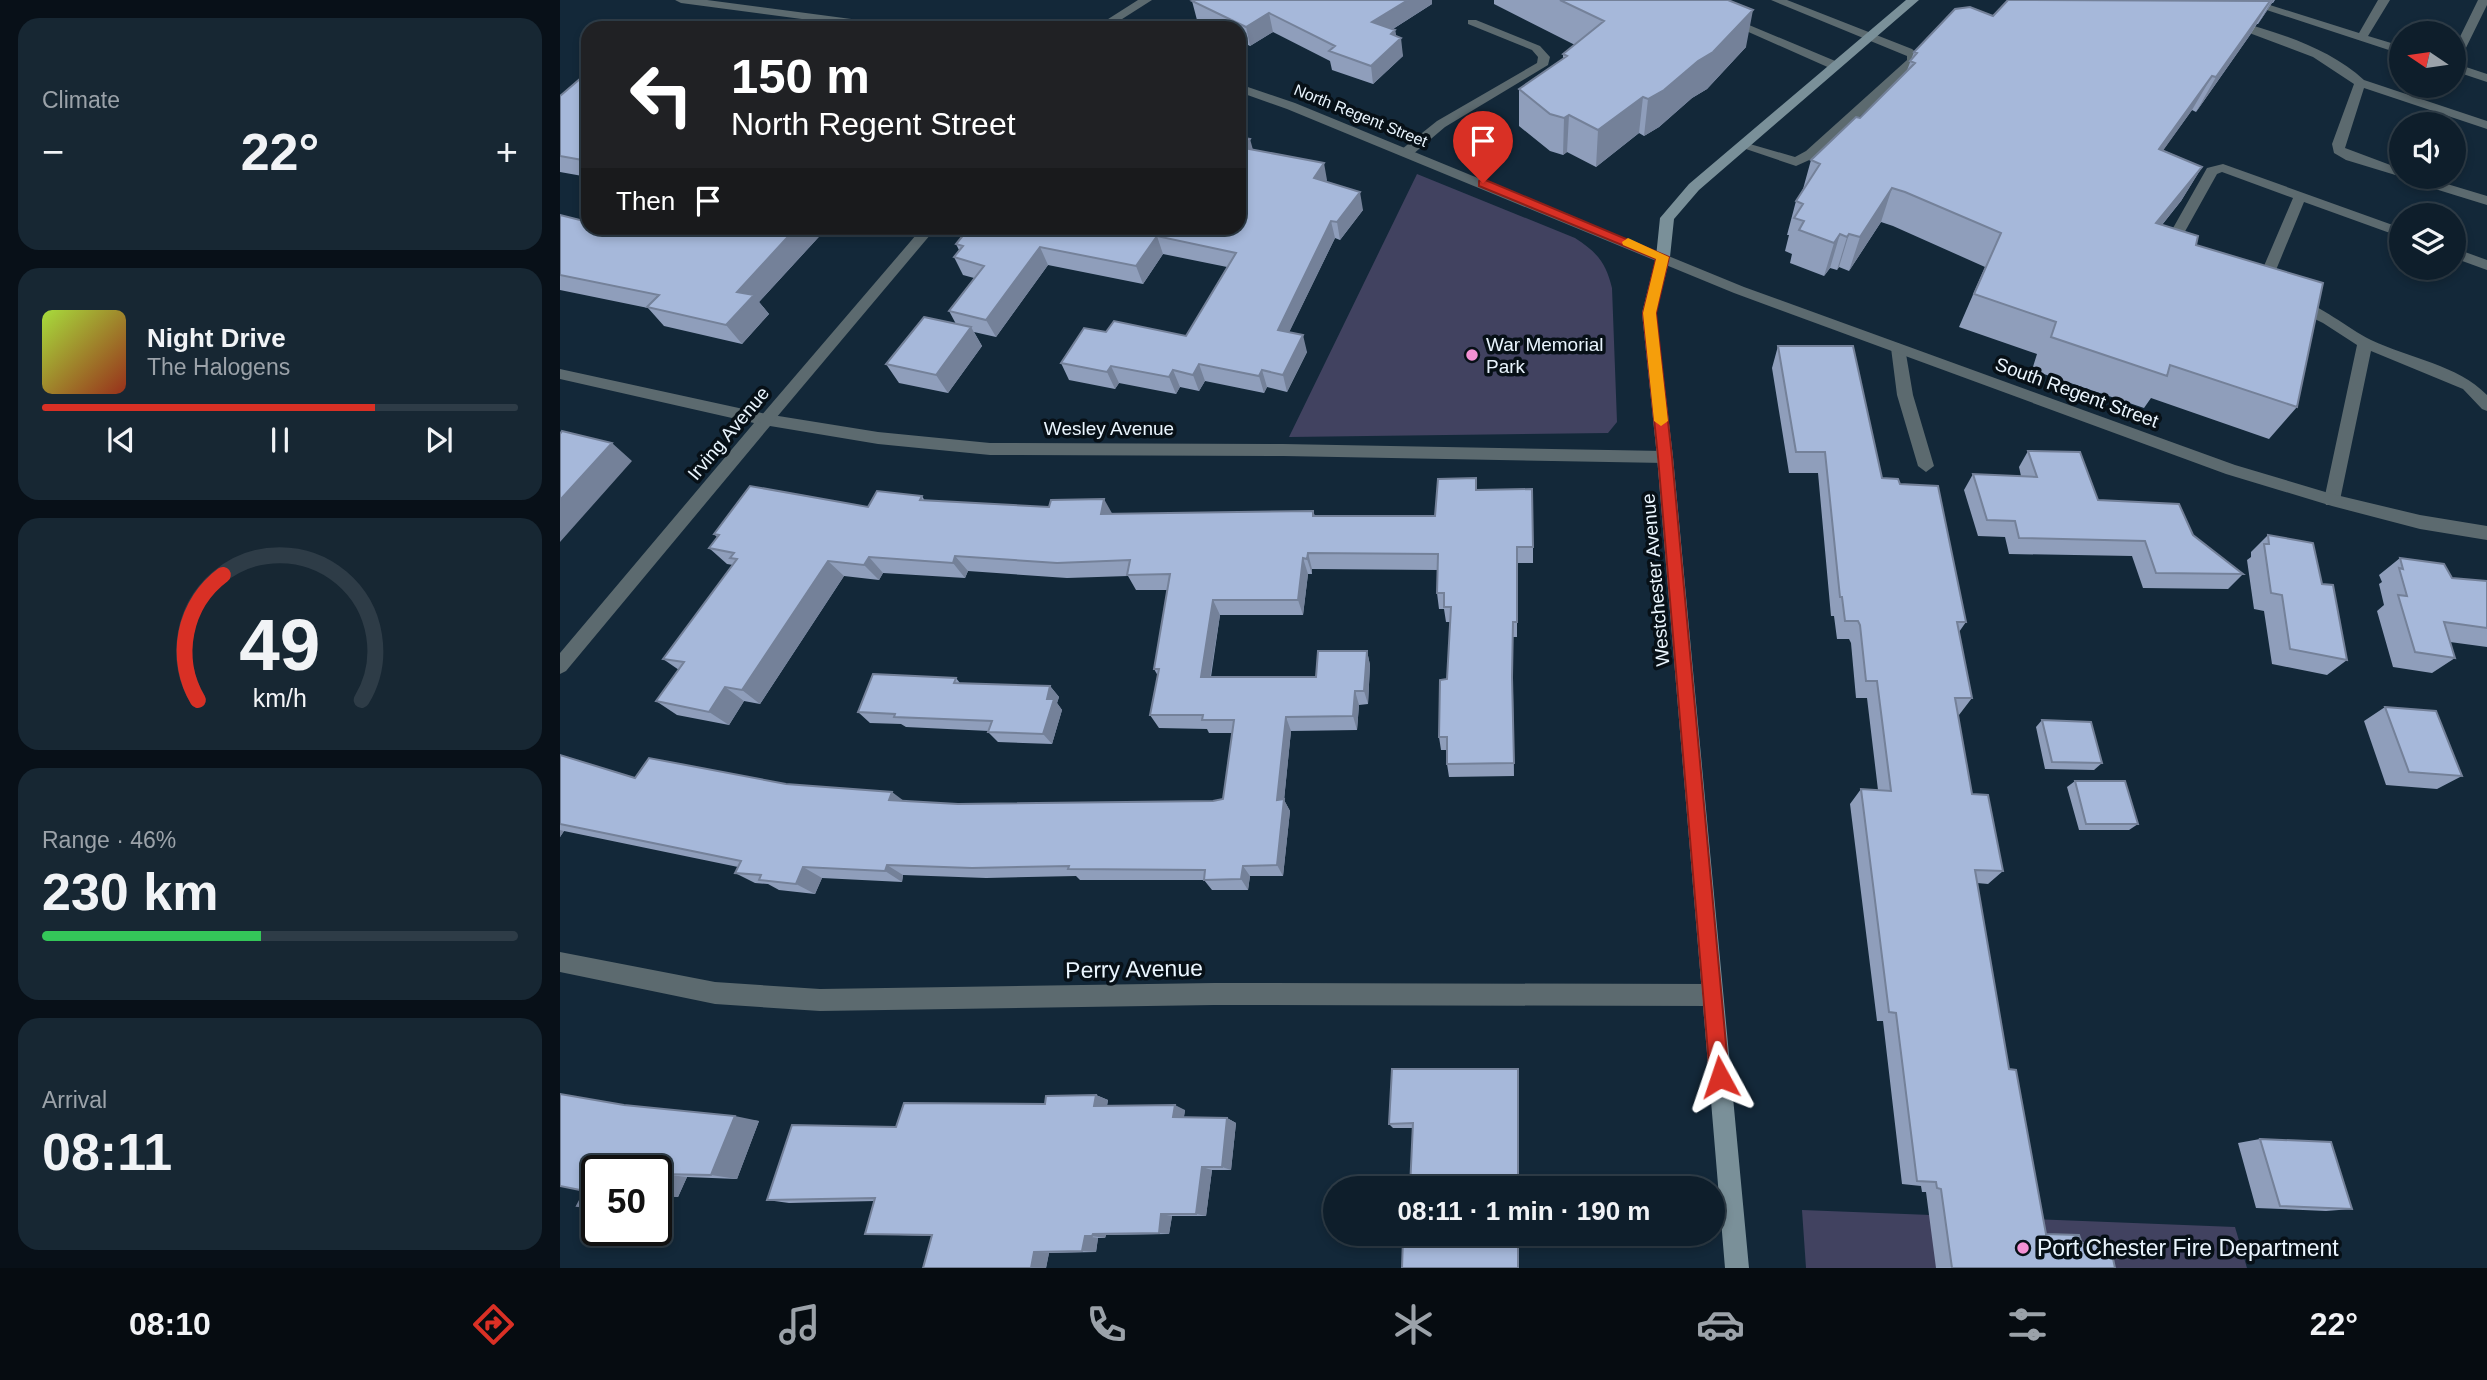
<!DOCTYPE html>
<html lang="en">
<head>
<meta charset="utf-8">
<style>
  :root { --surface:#0e1e2b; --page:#172733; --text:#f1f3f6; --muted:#9ba2a9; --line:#2e3c47; --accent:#d93025 }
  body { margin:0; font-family:Helvetica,sans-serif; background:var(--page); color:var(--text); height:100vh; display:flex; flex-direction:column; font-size:26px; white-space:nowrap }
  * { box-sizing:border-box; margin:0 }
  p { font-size:23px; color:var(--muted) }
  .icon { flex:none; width:38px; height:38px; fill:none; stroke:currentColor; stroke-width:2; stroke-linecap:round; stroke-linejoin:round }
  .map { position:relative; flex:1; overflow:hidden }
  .drawer { display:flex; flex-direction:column; gap:18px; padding:18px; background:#081018; width:560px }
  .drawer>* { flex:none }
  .top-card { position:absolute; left:21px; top:21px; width:665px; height:214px; border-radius:21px; box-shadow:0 4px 10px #0003,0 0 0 2px var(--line); background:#202124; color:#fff; overflow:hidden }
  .needle { width:46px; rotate:283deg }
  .tools { position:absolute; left:1829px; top:21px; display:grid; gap:14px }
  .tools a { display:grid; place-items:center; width:77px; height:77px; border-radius:50%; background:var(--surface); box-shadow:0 4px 10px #0003,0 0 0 2px var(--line); font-size:35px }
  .speed { position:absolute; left:21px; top:1155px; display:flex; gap:14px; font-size:35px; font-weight:700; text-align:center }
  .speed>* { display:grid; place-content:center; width:91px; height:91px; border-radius:50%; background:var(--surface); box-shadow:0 4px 10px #0003,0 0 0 2px var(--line); line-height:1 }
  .speed .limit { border:4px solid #111; border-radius:10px; background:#fff; color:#111 }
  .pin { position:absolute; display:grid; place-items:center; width:60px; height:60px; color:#fff; margin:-72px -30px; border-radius:50% 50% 50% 0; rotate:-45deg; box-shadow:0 0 7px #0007 }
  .pin .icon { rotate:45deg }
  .me { position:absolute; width:77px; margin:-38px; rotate:355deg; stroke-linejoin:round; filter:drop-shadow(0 0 5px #0008) }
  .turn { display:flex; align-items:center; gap:24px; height:147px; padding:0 35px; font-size:32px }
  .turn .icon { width:91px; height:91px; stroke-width:2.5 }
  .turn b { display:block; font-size:49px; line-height:60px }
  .then { display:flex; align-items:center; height:66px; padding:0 35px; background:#0003; gap:14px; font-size:26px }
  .big { font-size:52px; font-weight:700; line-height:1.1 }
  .drawer .card { flex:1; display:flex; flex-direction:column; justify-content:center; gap:10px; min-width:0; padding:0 24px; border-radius:21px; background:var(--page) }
  .drawer .dial { align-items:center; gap:0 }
  .dial svg { height:182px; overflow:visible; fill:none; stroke:var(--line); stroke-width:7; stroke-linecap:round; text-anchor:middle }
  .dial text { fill:var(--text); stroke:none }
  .song { display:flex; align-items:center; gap:21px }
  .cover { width:84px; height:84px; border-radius:10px; background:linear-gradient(135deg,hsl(80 70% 55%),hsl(10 70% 35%)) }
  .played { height:7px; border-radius:4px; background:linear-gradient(90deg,var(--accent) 70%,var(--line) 70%) }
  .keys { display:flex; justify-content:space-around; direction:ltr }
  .heat { display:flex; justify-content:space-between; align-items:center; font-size:38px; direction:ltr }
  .charge { height:10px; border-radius:5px; background:linear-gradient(90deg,#34c759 46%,var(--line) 0) }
  .trip { position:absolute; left:763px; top:1176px; width:402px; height:70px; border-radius:35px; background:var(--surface); box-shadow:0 4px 10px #0003,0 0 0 2px var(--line); font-weight:700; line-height:70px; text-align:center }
  .tab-bar { display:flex; height:112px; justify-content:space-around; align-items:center; background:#060c11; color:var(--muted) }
  .tab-bar .icon { width:49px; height:49px }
  .tab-bar .current { color:var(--accent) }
  .tab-bar b { font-size:32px; color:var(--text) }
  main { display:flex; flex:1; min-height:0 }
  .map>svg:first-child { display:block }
  .green { fill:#414260 }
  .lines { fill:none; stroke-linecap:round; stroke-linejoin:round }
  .service { fill:#5c6a6f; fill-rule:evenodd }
  .minor { fill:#5c6a6f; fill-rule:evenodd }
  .tertiary { fill:#5c6a6f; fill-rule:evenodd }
  .secondary { fill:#7a9099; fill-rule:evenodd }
  .wall { fill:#8f9ebb }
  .shaded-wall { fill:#748199 }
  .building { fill:#a6b8da; stroke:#748199; stroke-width:2 }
  .route { fill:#d93025; stroke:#8d1f18; stroke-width:2 }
  .slow { fill:#f59e0b }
  .poi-dot { fill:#f491d4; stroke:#071017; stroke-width:2.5 }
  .labels { text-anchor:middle; stroke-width:7; stroke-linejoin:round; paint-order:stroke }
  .far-street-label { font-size:16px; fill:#eaf5fe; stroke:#071017 }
  .poi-label { font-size:19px; fill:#eaf5fe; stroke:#071017; text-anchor:start }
  .street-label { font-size:19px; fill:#eaf5fe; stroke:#071017 }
  .near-street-label { font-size:23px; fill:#eaf5fe; stroke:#071017 }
  .near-poi-label { font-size:23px; fill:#eaf5fe; stroke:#071017; text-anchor:start }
</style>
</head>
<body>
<main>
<section class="drawer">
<div class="card"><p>Climate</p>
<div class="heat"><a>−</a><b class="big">22°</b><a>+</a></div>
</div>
<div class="card">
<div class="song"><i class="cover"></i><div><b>Night Drive</b><p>The Halogens</p></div></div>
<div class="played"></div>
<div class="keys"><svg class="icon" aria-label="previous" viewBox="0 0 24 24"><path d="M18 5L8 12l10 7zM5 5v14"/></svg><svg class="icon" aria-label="pause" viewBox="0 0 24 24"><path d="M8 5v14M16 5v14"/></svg><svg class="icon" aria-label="next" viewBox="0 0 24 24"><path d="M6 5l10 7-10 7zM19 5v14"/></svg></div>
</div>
<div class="card dial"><svg viewBox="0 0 100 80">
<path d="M14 69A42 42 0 1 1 86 69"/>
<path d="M14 69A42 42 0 0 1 25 14" stroke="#d93025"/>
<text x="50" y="56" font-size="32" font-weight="700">49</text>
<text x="50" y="72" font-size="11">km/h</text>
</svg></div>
<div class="card"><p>Range · 46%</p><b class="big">230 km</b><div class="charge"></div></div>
<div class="card"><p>Arrival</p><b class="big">08:11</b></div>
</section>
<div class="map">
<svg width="1927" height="1268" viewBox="0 0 1927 1268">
  <rect width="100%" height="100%" fill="#132839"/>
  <path class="green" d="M857 174 1015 238C1037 252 1046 263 1052 288L1057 422 1048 433 729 437Z
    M1242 1210 1675 1227 1687 1268H1246Z"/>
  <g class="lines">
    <path class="service" d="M1211 0H1227L1352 49 1359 55 1357 64 1256 157 1236 166 1177 146 1183 142 1235 157 1246 151 1347 60V56Z
      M1676 0H1694L1799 33 1818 0H1830L1808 36 1841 46V54Z
      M1918 0H1927V5L1900 60 1894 63 1927 74V82L1894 71V49Z
      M1170 17 1280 63 1282 66 1272 69 1166 22 1164 20Z
      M908 20H916L980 46 990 57 988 65 885 127 852 155H842V149L877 121 977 63 978 57 972 50 908 24Z
      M1672 20C1718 32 1769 48 1804 80L1927 121V129L1804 88 1785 148 1841 169 1842 177 1786 160 1774 153 1772 144 1794 84 1753 57 1668 25 1666 23Z
      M1663 164 1841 228V237L1744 202 1709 287 1702 292 1697 290 1695 287 1733 198 1662 172 1657 174 1618 244 1621 250 1619 253H1609L1604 244 1647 168Z
      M1845 177H1864L1927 196V205L1846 180Z
      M1894 248 1927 260V270L1894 258Z
      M1735 298C1763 306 1785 327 1811 340 1849 358 1898 365 1927 395V411L1922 409 1903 389 1811 351 1780 500 1778 505H1766L1764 500 1797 345 1763 323 1730 307 1728 303Z
      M1338 343 1345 348 1353 395 1374 466 1366 472 1358 466 1337 395 1331 348Z"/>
    <path class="minor" d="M0 369 206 414 318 432 430 443 723 444 1105 451 1113 457 1105 463 723 456 430 455 318 444 210 426 6 671 0 674V653L194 423 0 379Z
      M0 952 155 982 260 989 654 983 1152 984 1159 988 1163 995 1159 1002 1152 1006 654 1005 260 1011 155 1004 0 972Z"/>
    <path class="tertiary" d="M115 0H147L337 25 343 28H310L121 3Z
      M578 0H592L548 28H534Z
      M679 84 735 103 1184 287 1675 465 1772 494 1860 515 1927 526V540L1860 529 1772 506 1666 474 1174 293 727 109 679 92Z
      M362 228H376L211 424H201L198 420 201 416Z"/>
    <path class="secondary" d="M1346 0H1359L1139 190 1114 219 1110 257 1096 313 1113 457 1189 1268H1165L1097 457 1082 313 1096 257 1100 218 1129 184Z"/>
  </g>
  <path class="wall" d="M635 0H872V4L833 29 835 30 836 36 843 56 813 84 772 70 770 61 713 32 690 46 679 40V28H654L637 20 632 1Z
    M934 0H1168L1186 47 1147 89 1132 98 1099 127 1084 136 1079 133 1036 167 1007 152 1003 155 990 151 959 126V89L1003 59V54L1015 45 934 4Z
    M1448 0H1715L1713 3H1712L1698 24H1697L1690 35 1636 112 1632 110 1603 150 1642 167 1621 201 1602 225 1636 245 1737 407 1709 439 1591 398 1584 408 1472 370 1477 354 1399 327 1425 267 1333 226 1321 222 1289 271 1279 267 1277 270 1270 268 1264 276 1230 263 1232 254 1225 251 1229 235H1227L1236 201 1243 189 1251 160 1300 118 1346 73 1354 52 1433 16Z
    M28 68V177L0 172V96L26 74 25 71Z
    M693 150 767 180 766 181 803 210 780 240 775 238 729 332 747 352 727 392 707 387 704 393 645 381 639 391 620 387 616 394 559 383 555 389 509 380 501 363 546 332 626 336 667 267 603 254 583 284 488 265 436 337 414 332 422 346 388 393 339 383 326 364 396 324 389 311 414 278 403 275 394 257 399 250 396 244 679 228Z
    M0 215 71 231 75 228H267L199 302 209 314 182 344 104 326 88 308 0 290Z
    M1218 346 1322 478 1340 484 1406 622 1399 632 1412 698 1399 715H1398L1412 794 1443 871 1428 884 1417 883 1449 1069 1486 1234 1522 1243 1555 1268H1376L1366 1192H1362L1361 1186 1342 1184 1323 1021H1317L1290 804 1301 789 1318 790 1307 698H1296L1291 643 1289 639H1277L1274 616H1271L1258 473H1229L1212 368Z
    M1468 451 1538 500 1633 535 1683 574 1668 589 1583 588 1572 556 1449 554 1445 537 1418 536 1404 490 1413 474 1461 476 1459 467Z
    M916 478 917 490 973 547V563H957V637H953V691L954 776 889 777 887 764V750H881L879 737 887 679 890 622H886L884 609H879L877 593 878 570 752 569V574H748L743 615H660L651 677H756L807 651 810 665 808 704 799 705 797 730 731 731 724 800 730 811 723 876H690L688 890H652L644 880H520L516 876 426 878 343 875 342 882 262 878 255 894 219 890 208 884 195 883 175 873 178 867 4 831 0 837V755L75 778 226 784 343 801 398 804 653 801 663 799 672 733H649L647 729 599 728 590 715 598 676 594 669 607 590H576L568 576 507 578 408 571 405 578 323 573 319 580 284 576 200 704 184 701 169 725 117 715 96 701 119 670 103 659 173 565 167 564 149 548 157 537 154 534 308 507 362 496 365 501 552 514 753 511 755 516H875Z
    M1708 535 1762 584 1787 660 1767 675 1712 664 1704 611 1694 609 1687 560 1691 557V552Z
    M1840 558 1892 578 1927 581V647L1890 642 1895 658 1872 673 1833 667 1817 611 1824 605 1819 584 1822 582 1819 575Z
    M396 678 400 683 490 686 499 697 497 703 502 710 492 744 438 742 428 732 429 731 346 727 341 724 310 723 298 712Z
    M1825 707 1902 776 1877 789 1826 785 1804 721Z
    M1482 720 1542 763 1534 770 1485 769 1476 727Z
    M1515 781 1578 824 1569 830H1519L1507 787Z
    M958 1069 853 1128H833L829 1124Z
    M536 1095 548 1100 547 1106 625 1110 624 1117 667 1118 676 1123 671 1170H652L646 1216H612L609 1234 546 1235 545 1238H538L536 1252 489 1253 486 1268 372 1236 305 1234 315 1201 229 1203 207 1200 336 1127Z
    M64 1105 199 1121 177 1179 127 1177 118 1197 96 1195V1171L25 1191Z
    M1700 1139 1792 1209 1766 1211 1696 1208 1678 1143Z"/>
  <path class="shaded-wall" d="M848 0H872V4L814 41 812 22Z
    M1712 0H1714L1698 24Z
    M1710 1 1690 35 1636 112 1656 77Z
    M1193 10 1186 47 1147 89 1132 98 1099 127 1084 136 1088 99Z
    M709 13 713 32 690 46 686 27Z
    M835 30 837 42 841 38 843 56 813 84 811 66 831 34Z
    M1652 76 1632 110 1580 183 1599 149Z
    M1083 97 1079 133 1036 167 1038 130Z
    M1009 115 1007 152 1003 155 1004 118Z
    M690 139 695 157 684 148Z
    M764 163 767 180 758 196 754 178Z
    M1642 167 1621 201 1576 257 1596 223Z
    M1332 188 1321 222 1289 271 1300 237Z
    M800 192 803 210 780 240 777 222Z
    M771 221 775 238 722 347 718 330Z
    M236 228H267L199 302 209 314 182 344 166 325 177 292Z
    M1280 234 1270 268 1264 276 1274 243Z
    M1289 234 1279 267 1277 270 1287 237Z
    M597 236 603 254 583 284 576 266Z
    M480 247 488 265 436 337 426 320Z
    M411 327 422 346 388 393 376 375Z
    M743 335 747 352 727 392 723 375Z
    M639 364 645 381 639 391 633 375Z
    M551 366 559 383 555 389 547 372Z
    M613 370 620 387 616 394 609 377Z
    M702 370 707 387 704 393 699 376Z
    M52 443 72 461 0 542V500Z
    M544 499 553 515 541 514Z
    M748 553 752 569V574L747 559Z
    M395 556 408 571 405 578 393 563Z
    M309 557 323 573 319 580 304 565Z
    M743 558 748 574 743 615 738 600Z
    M268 561 284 576 200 704 182 690Z
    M653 600 660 615 648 691 641 677Z
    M807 651 810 665 808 704 804 691Z
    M490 686 499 697 497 703 502 710 492 744 483 734 487 699Z
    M165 687 184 701 169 725 149 712Z
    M795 691 799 705 797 730 793 716Z
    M726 717 731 731 724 800 730 811 723 876 717 865V800Z
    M332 792 348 804 329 800Z
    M0 830 4 831 0 837Z
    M327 865 343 875 342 882 325 871Z
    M683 866 690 876 688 890 681 879Z
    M243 867 262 878 255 894 236 884Z
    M536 1095 548 1100 546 1110 534 1106Z
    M615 1105 625 1110 623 1121 613 1117Z
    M175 1116 199 1121 177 1179 151 1175Z
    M667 1118 676 1123 671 1170 662 1167Z
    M642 1167 652 1170 646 1216 636 1214Z
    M100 1174 127 1177 118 1197 96 1195V1182Z
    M601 1214 612 1216 609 1234 599 1233Z
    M533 1234 546 1235 545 1238 532 1236Z
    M525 1236 538 1238 536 1252 522 1251Z
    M474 1252 489 1253 486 1268H471Z"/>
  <path class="building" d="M635 0H848L812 22 835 30 831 34 841 38 811 66 769 51 775 46 709 13 686 27 632 1Z
    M1000 0H1168L1193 10 1153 52 1138 61 1104 90 1088 99 1083 97 1038 130 1009 115 1004 118 990 114 959 89 1007 56 1003 54 1044 21Z
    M1448 0 1710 1 1656 77 1652 76 1599 149 1642 167 1596 223 1638 236 1636 245 1763 283 1737 407 1610 365 1607 376 1491 337 1496 322 1414 294 1441 233 1345 192 1332 188 1300 237 1289 234 1287 237 1280 234 1274 243 1239 230 1244 221 1234 218 1243 204 1236 201 1260 164 1251 160 1296 117 1300 118 1355 63 1350 61 1357 53 1354 52 1395 9 1410 7 1433 16Z
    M28 72V161L0 156V96Z
    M679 137 690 139 684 148 764 163 754 178 800 192 777 222 771 221 718 330 743 335 723 375 702 370 699 376 639 364 633 375 613 370 609 377 551 366 547 372 501 363 524 328 546 332 554 321 626 336 676 253 597 236 576 266 480 247 426 320 389 311 424 266 394 257 403 246 396 244 409 228H679Z
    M0 215 28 222V228H56L71 231 75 228H236L177 292 194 295 166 325 87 307 99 295 0 275Z
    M364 317 411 327 376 375 326 364Z
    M1218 346H1293L1322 478 1338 479 1340 484 1378 486 1406 622H1397L1412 698H1395L1412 794 1428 795 1443 871 1415 870 1449 1069 1456 1070 1486 1234 1519 1235 1522 1243 1550 1244 1555 1268H1392L1381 1189 1377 1188 1376 1182 1357 1181 1336 1013 1329 1012 1301 789 1331 791 1317 681H1306L1300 625 1298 621H1285L1282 597H1280L1265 452H1236Z
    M2 431 52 443 0 500V434Z
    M1468 451 1520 452 1538 500 1619 504 1633 535 1683 574 1596 573 1585 541 1459 538 1455 521 1427 520 1413 474 1477 477Z
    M916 478V490L972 489 973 547H957V622H953L952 677 954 763 887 764V737H879L880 680 887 679 891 607H884V593H877L878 554 748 553 747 559 743 558 738 600H653L641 677H756L758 651H807L804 691H795L793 716 726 717 717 800 724 799 717 865 683 866 681 879 644 880 645 870 508 869 509 866 412 868 327 865 325 871 243 867 236 884 199 880 201 875 175 873 181 861 0 824V755L75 778 89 758 226 784 332 792 329 800 398 804 653 801 663 799 674 720H642L643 715H590L599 669H594L610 574 567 575 570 560 497 563 395 556 393 563 309 557 304 565 268 561 182 690 165 687 149 712 96 701 124 662 103 659 177 559 170 558 174 553 149 548 159 535 154 534 190 486 308 507 317 491 362 496 360 500 489 507 491 500 544 499 541 514 753 511V516H875L878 479Z
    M1708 535 1753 543 1762 584 1773 585 1787 660 1730 649 1722 595 1711 593 1704 544H1709Z
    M1840 558 1884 564 1892 578 1927 581V628L1884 622 1895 658 1855 652 1838 595 1847 596 1839 568 1843 569Z
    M313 674 396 678 394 683 490 686 487 699H494L483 734 428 732 432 721 334 717 335 714 298 712Z
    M1825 707 1876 711 1902 776 1849 772Z
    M1482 720 1531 722 1542 763 1492 762Z
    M1515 781H1565L1578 824H1526Z
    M832 1069H958V1188H850L853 1123 829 1124Z
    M0 1094 64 1105 175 1116 151 1175 100 1174 96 1182V1171H37V1208L17 1206 25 1191 0 1186Z
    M536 1095 534 1106 615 1105 613 1117 667 1118 662 1167H642L636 1214H601L599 1233 533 1234 532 1236H525L522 1251 474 1252 471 1268H363L372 1235 305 1234 315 1198 207 1200 232 1125 336 1127 344 1103 485 1104 486 1096Z
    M1700 1139 1771 1142 1792 1209 1720 1206Z
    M848 1234H958V1268H842L843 1239H848Z"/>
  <path class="route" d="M923 179 1109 257 1096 313 1112 457 1169 1077 1167 1084 1160 1087 1153 1084 1150 1077 1098 457 1083 313 1096 259 919 186V181Z"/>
  <path class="slow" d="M1068 238 1109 257 1096 313 1108 421 1101 426 1094 421 1083 313 1096 259 1063 245 1062 242Z"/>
  <g class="poi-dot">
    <circle cx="912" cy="355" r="7"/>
    <circle cx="1463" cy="1248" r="7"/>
  </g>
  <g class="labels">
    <g class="far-street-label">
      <text transform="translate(801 115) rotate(22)" y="6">North Regent Street</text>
    </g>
    <g class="poi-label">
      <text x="926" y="351">War Memorial<tspan x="926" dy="22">Park</tspan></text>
    </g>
    <g class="street-label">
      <text transform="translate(1517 392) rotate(20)" y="7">South Regent Street</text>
      <text x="549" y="435">Wesley Avenue</text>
      <text transform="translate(168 433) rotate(-50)" y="7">Irving Avenue</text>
      <text transform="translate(1095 580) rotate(-95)" y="7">Westchester Avenue</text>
    </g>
    <g class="near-street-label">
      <text transform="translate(574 969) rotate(-1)" y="8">Perry Avenue</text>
    </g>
    <g class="near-poi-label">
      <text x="1477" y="1256">Port Chester Fire Department</text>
    </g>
  </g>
</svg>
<div class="tools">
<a><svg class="needle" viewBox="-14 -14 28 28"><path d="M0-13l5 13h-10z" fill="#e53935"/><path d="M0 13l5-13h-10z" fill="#9ba2a9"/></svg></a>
<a><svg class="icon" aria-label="sound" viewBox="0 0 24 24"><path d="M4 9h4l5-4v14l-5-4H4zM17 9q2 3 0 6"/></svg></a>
<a><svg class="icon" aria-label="layers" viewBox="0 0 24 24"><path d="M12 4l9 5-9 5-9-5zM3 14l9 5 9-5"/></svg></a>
</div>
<div class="speed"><div class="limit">50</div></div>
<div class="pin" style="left:923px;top:183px;background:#d93025"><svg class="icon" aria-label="arrive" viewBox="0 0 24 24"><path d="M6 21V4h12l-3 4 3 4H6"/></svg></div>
<svg class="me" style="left:1160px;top:1077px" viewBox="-20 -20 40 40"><path d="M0-17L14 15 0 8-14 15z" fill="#d93025" stroke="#fff" stroke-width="4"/></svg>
<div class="trip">08:11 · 1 min · 190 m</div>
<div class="top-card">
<div class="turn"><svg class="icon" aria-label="left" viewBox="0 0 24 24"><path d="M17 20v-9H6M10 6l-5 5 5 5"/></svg><div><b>150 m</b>North Regent Street</div></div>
<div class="then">Then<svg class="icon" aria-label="arrive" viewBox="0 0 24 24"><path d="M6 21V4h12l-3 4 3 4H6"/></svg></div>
</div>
</div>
</main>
<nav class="tab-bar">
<b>08:10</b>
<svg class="icon current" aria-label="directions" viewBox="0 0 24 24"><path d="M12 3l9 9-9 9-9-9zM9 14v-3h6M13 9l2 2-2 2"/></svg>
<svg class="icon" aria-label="music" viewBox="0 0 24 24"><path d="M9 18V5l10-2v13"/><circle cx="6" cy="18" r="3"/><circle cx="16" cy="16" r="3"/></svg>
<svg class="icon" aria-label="phone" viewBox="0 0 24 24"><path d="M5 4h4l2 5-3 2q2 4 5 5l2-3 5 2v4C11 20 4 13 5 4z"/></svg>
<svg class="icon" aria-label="climate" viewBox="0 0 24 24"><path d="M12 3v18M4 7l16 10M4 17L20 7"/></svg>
<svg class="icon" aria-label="car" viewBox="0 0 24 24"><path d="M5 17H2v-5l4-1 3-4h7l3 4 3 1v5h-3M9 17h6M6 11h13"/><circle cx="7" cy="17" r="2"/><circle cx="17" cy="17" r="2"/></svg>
<svg class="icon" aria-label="filters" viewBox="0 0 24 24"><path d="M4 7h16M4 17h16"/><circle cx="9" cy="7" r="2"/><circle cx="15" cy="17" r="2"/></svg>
<b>22°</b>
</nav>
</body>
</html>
